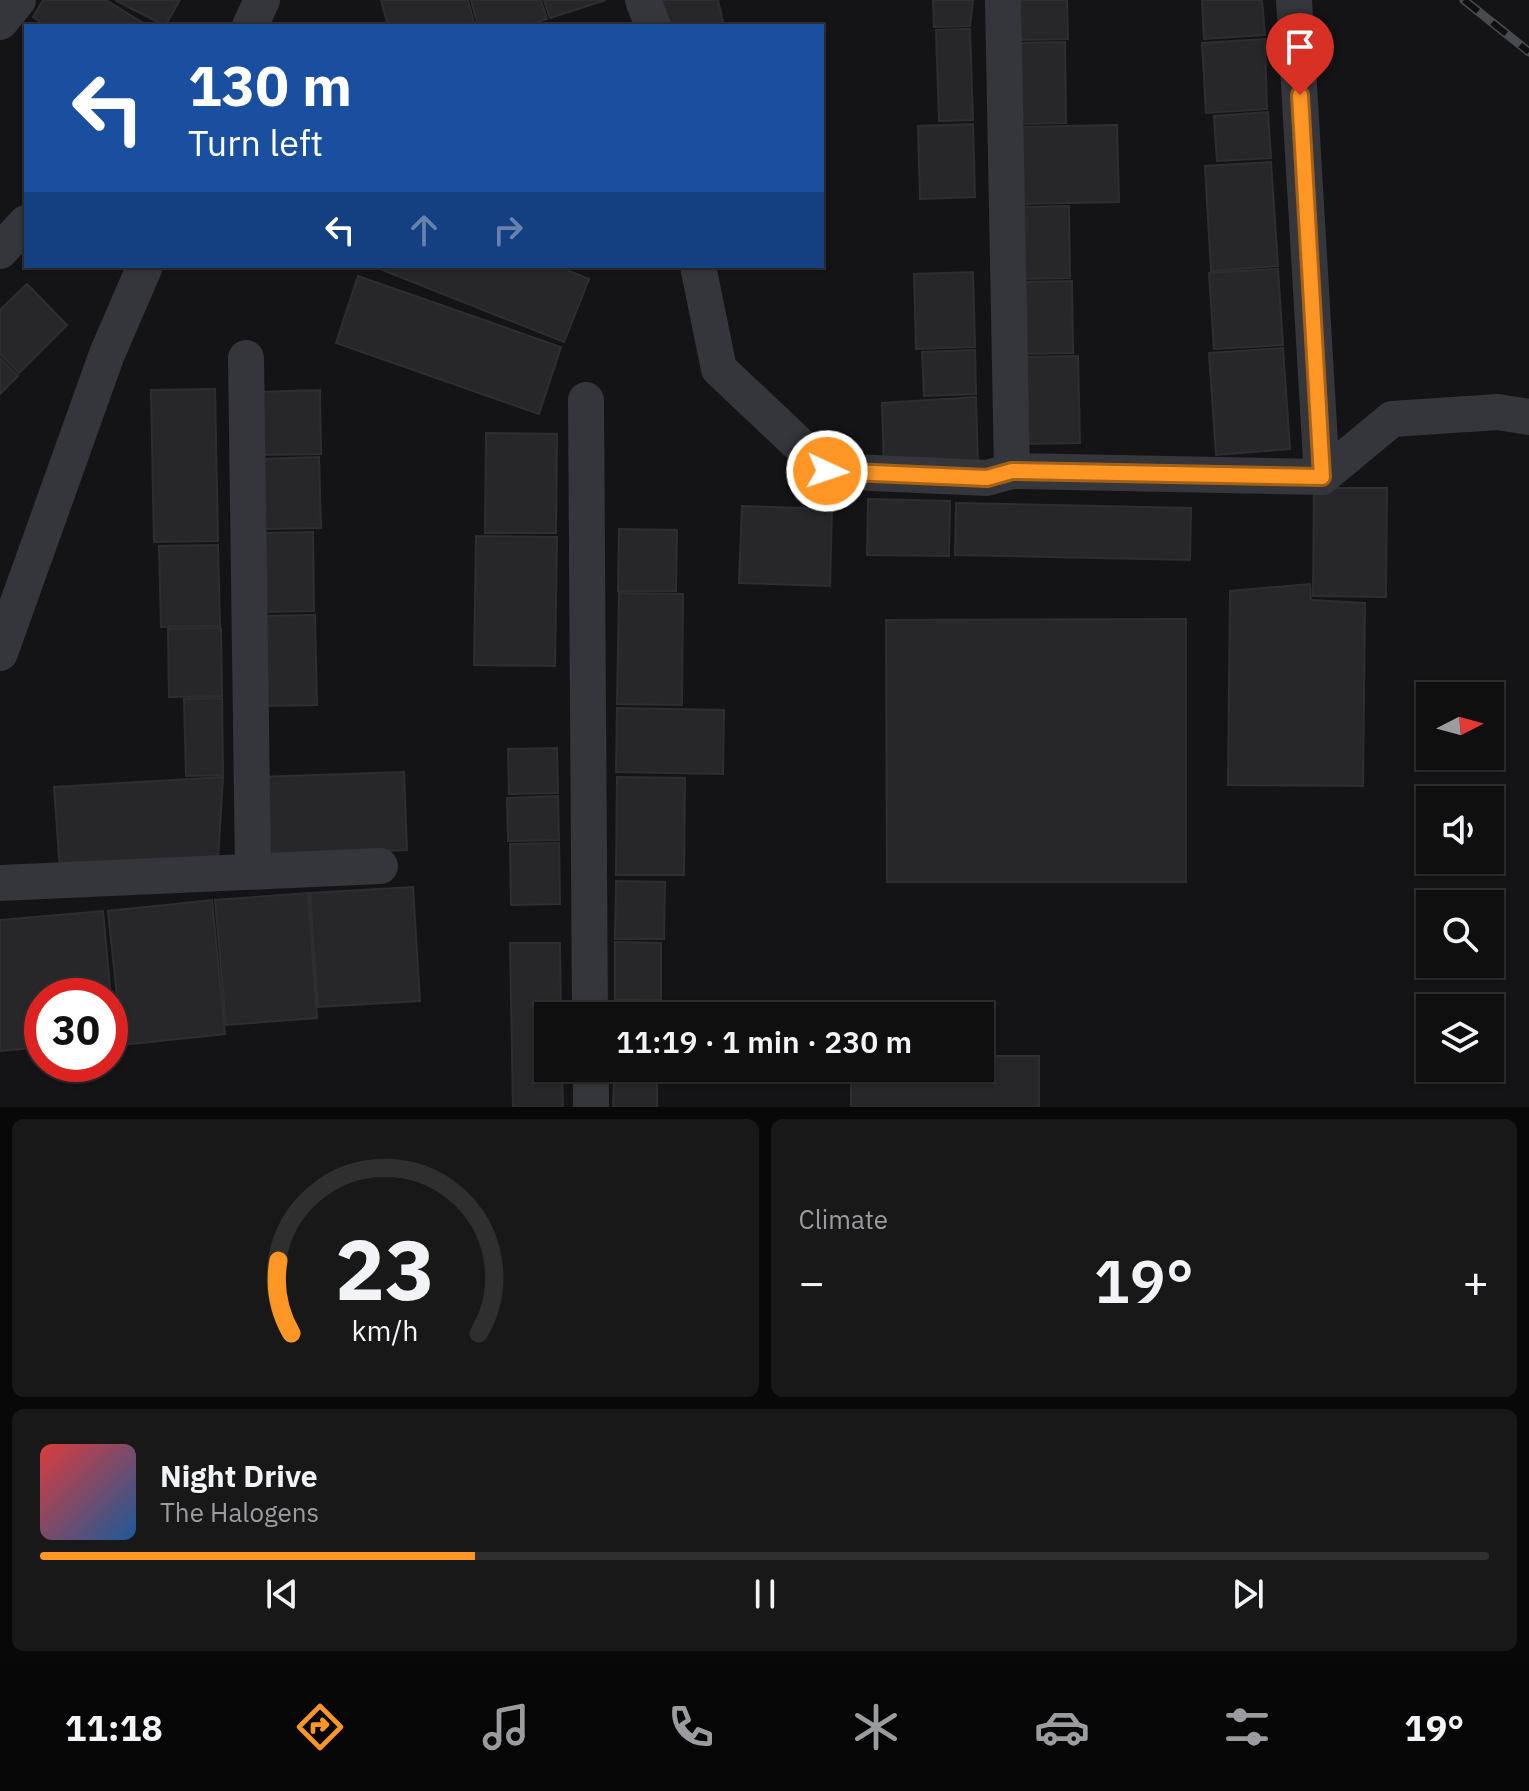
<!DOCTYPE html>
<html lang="en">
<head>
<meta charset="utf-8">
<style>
  :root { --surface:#0f0f10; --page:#181819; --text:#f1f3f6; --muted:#9b9c9f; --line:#2f2f30; --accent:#fd9625 }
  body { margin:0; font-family:"IBM Plex Sans",sans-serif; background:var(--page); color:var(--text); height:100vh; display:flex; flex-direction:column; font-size:30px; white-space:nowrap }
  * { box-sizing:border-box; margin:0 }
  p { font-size:26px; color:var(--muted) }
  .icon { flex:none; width:44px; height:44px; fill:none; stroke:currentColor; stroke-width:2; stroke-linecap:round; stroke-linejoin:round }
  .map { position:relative; height:1107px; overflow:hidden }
  .side { display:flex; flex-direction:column; gap:12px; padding:12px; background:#080809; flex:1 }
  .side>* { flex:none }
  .hud { position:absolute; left:24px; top:24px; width:800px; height:244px; border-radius:0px; box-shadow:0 2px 6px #0004,0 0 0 2px var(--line); background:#1a4fa0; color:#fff; overflow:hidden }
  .needle { width:52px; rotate:84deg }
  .controls { position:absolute; left:1416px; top:682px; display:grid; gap:16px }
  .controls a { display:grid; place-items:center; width:88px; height:88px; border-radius:0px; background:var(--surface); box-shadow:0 2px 6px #0004,0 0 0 2px var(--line); font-size:40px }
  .speed { position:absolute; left:24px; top:978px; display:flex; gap:16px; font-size:40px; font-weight:700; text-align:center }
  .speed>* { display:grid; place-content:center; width:104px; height:104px; border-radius:50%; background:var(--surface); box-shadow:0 2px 6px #0004,0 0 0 2px var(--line); line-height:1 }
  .speed .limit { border:12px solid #d22; background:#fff; color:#111 }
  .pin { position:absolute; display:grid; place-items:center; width:68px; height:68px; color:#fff; margin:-82px -34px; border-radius:50% 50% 50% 0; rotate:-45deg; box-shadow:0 0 8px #0007 }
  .pin .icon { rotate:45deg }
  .me { position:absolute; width:88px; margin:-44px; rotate:93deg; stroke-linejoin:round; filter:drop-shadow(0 0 6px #0008) }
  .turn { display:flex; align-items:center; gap:28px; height:168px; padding:0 32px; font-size:36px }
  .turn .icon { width:104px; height:104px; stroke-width:2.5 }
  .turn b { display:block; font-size:56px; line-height:68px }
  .lanes { display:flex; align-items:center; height:76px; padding:0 32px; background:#0003; justify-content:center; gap:40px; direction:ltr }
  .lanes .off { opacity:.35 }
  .big { font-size:60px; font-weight:600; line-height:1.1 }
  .side .card { flex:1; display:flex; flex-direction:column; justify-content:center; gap:12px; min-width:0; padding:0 28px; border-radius:12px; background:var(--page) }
  .side .dial { align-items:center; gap:0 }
  .dial svg { height:208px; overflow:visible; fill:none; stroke:var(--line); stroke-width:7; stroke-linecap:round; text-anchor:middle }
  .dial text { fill:var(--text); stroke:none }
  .song { display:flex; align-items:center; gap:24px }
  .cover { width:96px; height:96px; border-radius:12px; background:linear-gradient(135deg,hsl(0 70% 55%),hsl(210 70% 35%)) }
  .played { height:8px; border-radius:4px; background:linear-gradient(90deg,var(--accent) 30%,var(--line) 30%) }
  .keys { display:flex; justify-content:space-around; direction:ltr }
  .heat { display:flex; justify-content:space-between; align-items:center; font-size:44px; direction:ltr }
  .side .tiles { flex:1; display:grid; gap:12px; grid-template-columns:1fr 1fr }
  .card:last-child { grid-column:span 2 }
  .trip { position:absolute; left:534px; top:1002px; width:460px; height:80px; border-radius:0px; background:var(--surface); box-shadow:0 2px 6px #0004,0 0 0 2px var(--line); font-weight:600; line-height:80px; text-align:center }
  .tabs { display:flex; height:128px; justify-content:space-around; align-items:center; background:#060606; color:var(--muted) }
  .tabs .icon { width:56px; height:56px }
  .tabs .on { color:var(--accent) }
  .tabs b { font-size:36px; color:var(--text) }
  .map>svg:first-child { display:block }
  .building { fill:#27272a; stroke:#2d2e32; stroke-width:2 }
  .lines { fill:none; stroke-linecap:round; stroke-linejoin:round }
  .minor { stroke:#34363b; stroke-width:36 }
  .rail-casing { stroke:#474b50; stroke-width:9 }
  .rail { stroke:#0f0f11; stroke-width:6; stroke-dasharray:18; stroke-linecap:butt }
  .route-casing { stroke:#a46218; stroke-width:20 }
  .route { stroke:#fd9625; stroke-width:14 }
</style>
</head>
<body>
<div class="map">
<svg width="1529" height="1107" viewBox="0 0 1529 1107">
  <rect width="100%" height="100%" fill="#141416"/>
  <path class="building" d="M43 0H106L148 26H46L33 17Z
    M115 0H180L165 26Z
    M381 0H468L475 26H388Z
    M471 0H541L547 19 523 26H478Z
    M544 0H606L550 18Z
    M654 0H718L724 26H662Z
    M933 0H973L970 26 934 27Z
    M1013 0H1067L1068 39 1014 40Z
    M1202 0H1262L1265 35 1204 39Z
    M970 29 973 120 939 121 936 30Z
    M1265 39 1267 109 1206 113 1202 43Z
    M1065 42 1066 123 1016 124 1015 43Z
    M1268 112 1271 158 1217 161 1214 116Z
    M973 124 975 197 920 199 918 126Z
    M1117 125 1119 202 1017 204 1016 127Z
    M1271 162 1278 266 1211 271 1205 166Z
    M1069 206 1070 278 1019 279 1017 207Z
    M557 266 589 279 564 342 375 267Z
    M1278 269 1283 345 1214 349 1209 273Z
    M973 272 975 347 916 349 914 274Z
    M358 276 561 347 539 414 336 343Z
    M1072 281 1073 353 1020 354 1019 282Z
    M27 284 67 325 19 373 0 354V310Z
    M1283 348 1290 449 1216 455 1209 353Z
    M975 350 976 394 924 396 922 352Z
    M1078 356 1080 443 1022 444 1020 357Z
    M0 358 18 376 0 394Z
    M215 389 218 541 154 542 151 390Z
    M320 390 321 454 260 455 259 392Z
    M976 397 978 468 884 470 882 403Z
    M486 433 557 434 556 533H485Z
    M319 457 321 528 262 529 260 459Z
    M1314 488H1387L1386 597 1313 596Z
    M868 499 950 501 949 556 867 555Z
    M956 503 1191 508 1190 560 955 555Z
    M742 506 832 509 830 586 739 583Z
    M619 529 677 530 676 591H618Z
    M313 532 314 611 264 612 262 533Z
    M476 536 557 537 555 666 474 665Z
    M218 545 220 626 161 627 159 546Z
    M1310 584 1311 600 1365 603 1363 786 1228 785 1230 591Z
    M619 593 683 594 682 705 617 704Z
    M315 615 317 705 265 706 263 616Z
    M1186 619V882H887L886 620Z
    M221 628 222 696 169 697 168 629Z
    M222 698 223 775 186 776 184 699Z
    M617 708 724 710 723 774 616 772Z
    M557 748 558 793 509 794 508 749Z
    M404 772 407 850 262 855 259 777Z
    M223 777 218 859 60 871 54 787Z
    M617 777 685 778 684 875H616Z
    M558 796 559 840 508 841 507 798Z
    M559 843 560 904 511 905 510 844Z
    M616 881 665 882 664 939H615Z
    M413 887 420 1001 318 1007 310 893Z
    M308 893 317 1018 226 1025 215 900Z
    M212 900 225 1034 122 1045 108 911Z
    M103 911 115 1041H110V996H42V1047L0 1051V920Z
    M615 942 661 943V1000L615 999Z
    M510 943H560L561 1016H548V1068H562L563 1107H513Z
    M615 1002 657 1003V1016H615Z
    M980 1056H1039V1107H851V1068H980Z
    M614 1068H656V1074L614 1073Z
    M614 1079 657 1080V1107H613Z"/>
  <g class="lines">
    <path class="minor" d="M643 0 653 26
      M1003 0 1012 471
      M1294 0 1322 477
      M0 22 18 0
      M250 26 262 0
      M0 251 26 223
      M698 266 719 369 827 471 987 478 1012 471 1322 477 1392 419 1498 412 1529 417
      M246 358 253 870
      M586 400 590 1016
      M0 653 107 354 145 266
      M0 883 380 866
      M591 1068V1107"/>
    <g class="rail-casing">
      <path id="rail" d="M1464 0 1529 52"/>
    </g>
    <use href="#rail" class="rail"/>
  </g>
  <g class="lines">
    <g class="route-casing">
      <path id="route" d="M827 471 987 478 1012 471 1322 477 1300 95"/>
    </g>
    <use href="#route" class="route"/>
  </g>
</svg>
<div class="controls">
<a><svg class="needle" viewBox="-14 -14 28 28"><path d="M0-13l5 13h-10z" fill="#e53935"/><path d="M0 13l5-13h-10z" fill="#9b9c9f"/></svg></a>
<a><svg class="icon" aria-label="sound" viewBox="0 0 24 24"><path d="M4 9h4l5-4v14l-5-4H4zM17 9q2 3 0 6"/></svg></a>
<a><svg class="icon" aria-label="search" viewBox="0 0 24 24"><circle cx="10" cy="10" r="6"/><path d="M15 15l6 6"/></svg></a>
<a><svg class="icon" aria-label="layers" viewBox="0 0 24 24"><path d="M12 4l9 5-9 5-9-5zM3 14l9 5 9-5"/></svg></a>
</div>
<div class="speed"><div class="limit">30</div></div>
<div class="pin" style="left:1300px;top:95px;background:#d93025"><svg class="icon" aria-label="arrive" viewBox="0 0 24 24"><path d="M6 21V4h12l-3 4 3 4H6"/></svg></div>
<svg class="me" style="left:827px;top:471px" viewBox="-20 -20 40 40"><circle r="17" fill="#fd9625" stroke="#fff" stroke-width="3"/><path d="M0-11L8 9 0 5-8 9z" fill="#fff"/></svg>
<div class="trip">11:19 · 1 min · 230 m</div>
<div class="hud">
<div class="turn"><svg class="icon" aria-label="left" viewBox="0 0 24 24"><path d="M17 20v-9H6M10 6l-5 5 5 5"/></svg><div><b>130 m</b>Turn left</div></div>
<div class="lanes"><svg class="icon" aria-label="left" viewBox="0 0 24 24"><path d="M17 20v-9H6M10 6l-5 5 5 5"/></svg><svg class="icon off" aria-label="ahead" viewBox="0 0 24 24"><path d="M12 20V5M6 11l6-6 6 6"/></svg><svg class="icon off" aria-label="right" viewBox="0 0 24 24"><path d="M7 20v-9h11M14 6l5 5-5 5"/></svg></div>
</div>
</div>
<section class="side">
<div class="tiles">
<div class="card dial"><svg viewBox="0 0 100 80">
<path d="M14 69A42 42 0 1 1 86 69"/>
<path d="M14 69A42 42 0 0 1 9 41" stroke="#fd9625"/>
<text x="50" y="56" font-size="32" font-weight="700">23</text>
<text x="50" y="72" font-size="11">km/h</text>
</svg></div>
<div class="card"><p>Climate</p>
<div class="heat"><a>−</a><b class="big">19°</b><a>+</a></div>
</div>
<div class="card">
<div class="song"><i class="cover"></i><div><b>Night Drive</b><p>The Halogens</p></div></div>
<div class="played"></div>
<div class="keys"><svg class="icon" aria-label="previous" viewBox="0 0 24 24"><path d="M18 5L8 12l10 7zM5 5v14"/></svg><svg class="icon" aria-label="pause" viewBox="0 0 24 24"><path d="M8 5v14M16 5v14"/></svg><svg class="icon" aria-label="next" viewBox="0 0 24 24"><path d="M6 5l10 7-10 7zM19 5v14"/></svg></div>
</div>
</div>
</section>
<nav class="tabs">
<b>11:18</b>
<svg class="icon on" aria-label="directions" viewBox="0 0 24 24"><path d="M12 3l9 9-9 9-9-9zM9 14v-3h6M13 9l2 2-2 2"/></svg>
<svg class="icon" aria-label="music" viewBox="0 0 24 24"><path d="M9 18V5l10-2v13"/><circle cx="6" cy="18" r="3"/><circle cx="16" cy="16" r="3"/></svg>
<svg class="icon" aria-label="phone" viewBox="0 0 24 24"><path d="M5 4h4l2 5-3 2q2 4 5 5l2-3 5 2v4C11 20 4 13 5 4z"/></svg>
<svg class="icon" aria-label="climate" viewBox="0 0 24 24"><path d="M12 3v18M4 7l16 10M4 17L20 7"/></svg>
<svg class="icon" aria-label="car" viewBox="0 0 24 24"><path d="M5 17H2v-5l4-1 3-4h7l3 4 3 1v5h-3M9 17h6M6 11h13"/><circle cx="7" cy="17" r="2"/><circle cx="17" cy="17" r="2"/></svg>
<svg class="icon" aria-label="filters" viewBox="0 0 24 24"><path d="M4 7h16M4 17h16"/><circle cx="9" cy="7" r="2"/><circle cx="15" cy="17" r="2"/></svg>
<b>19°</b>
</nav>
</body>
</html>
